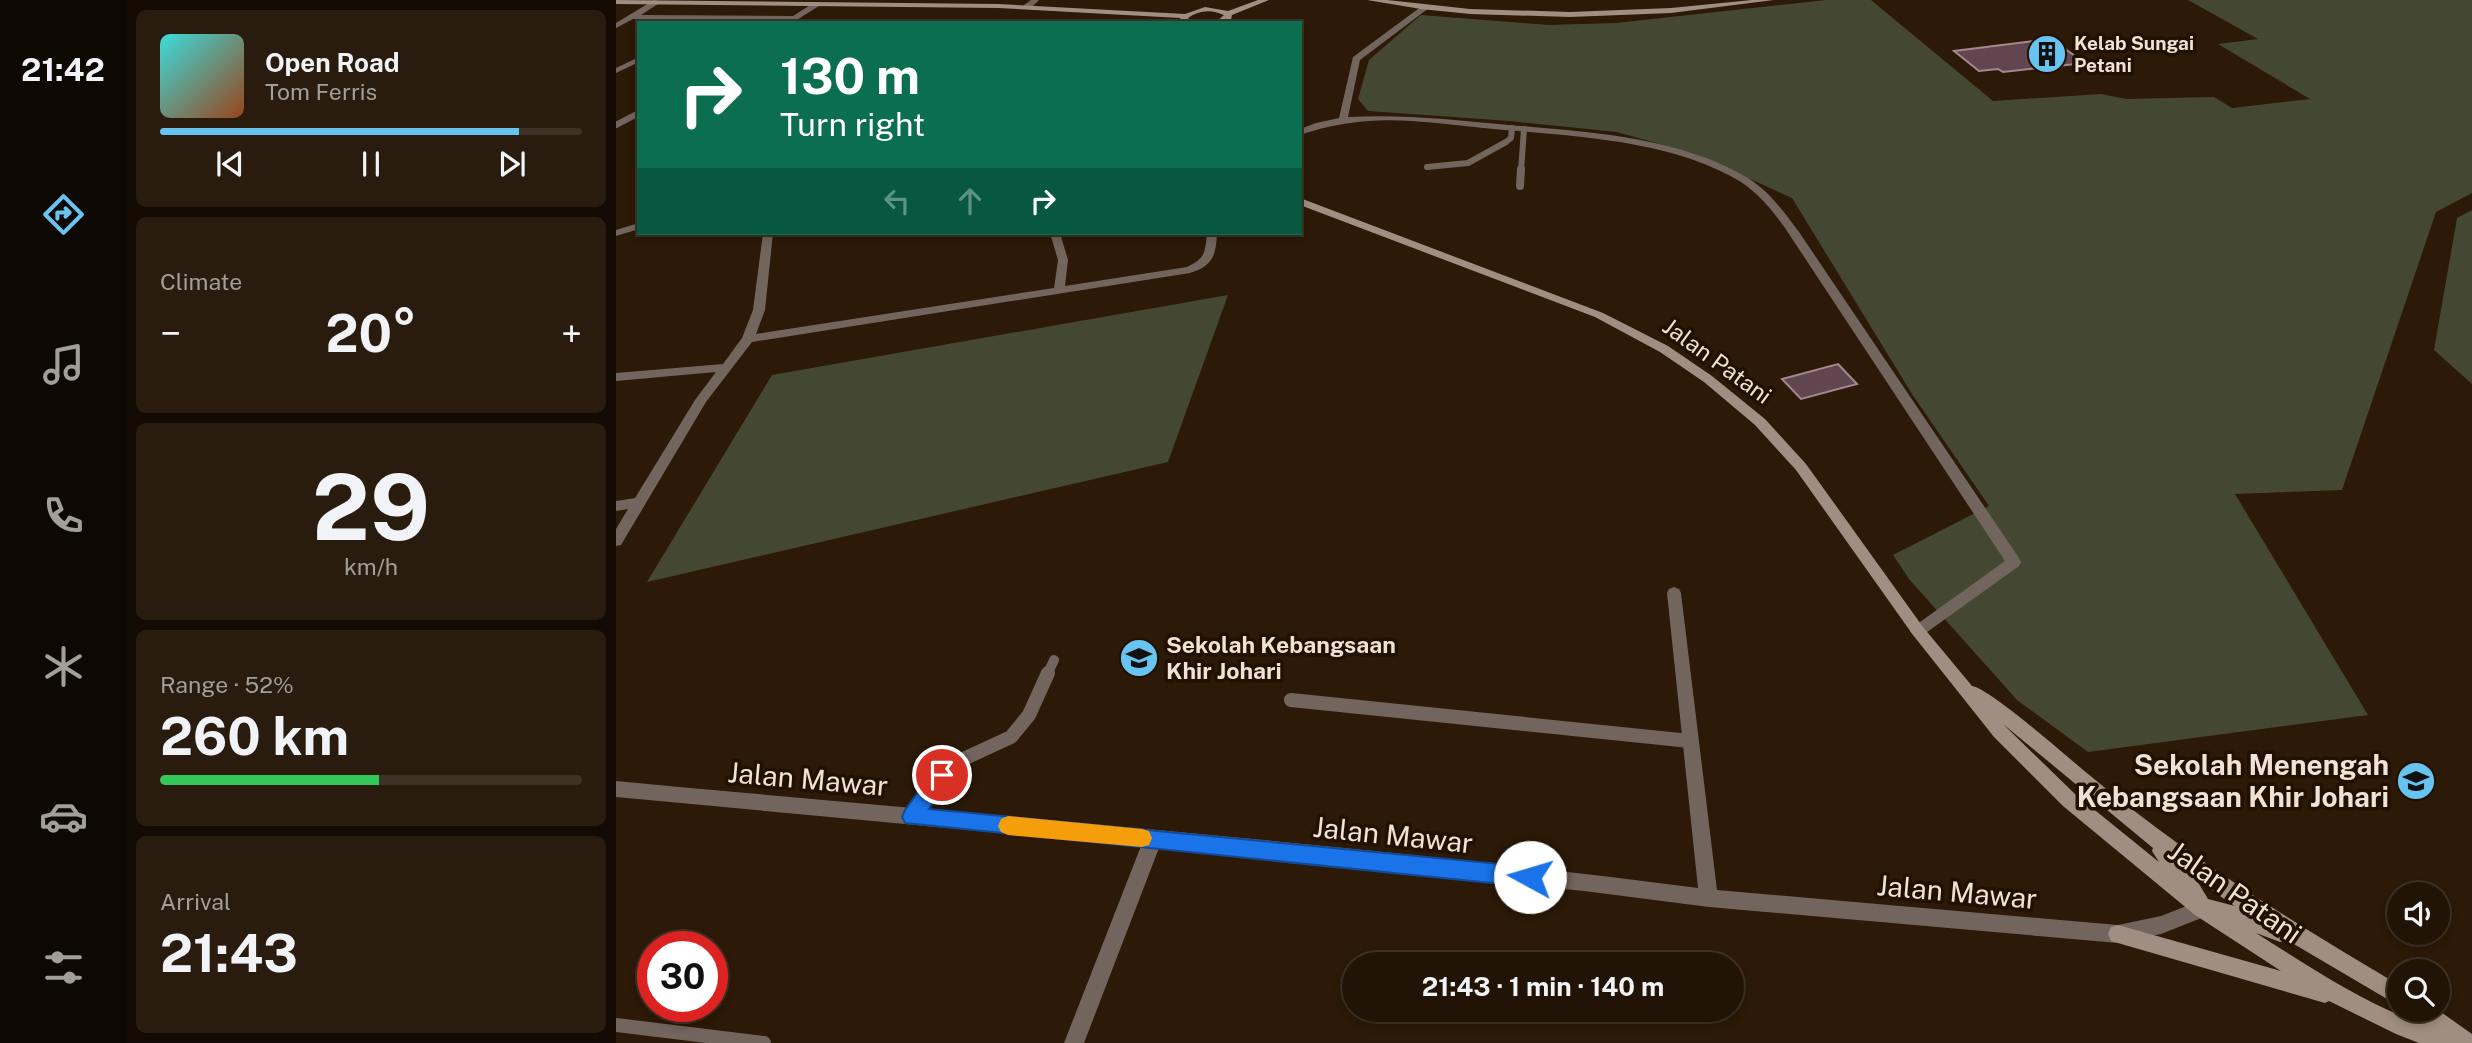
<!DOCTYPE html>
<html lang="en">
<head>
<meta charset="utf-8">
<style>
  :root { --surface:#211305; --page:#291c0f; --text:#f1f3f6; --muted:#a29e9a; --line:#3e3227; --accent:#67c4f0 }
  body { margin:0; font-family:"Public Sans",sans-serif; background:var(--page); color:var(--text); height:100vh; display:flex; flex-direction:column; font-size:26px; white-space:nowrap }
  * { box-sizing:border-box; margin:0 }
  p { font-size:23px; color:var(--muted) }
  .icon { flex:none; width:38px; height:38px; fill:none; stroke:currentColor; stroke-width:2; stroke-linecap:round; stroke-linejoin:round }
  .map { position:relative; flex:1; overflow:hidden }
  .panel { display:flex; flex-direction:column; gap:10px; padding:10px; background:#120a03; width:490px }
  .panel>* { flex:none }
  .hud { position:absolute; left:21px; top:21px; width:665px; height:214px; border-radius:0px; box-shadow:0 4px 10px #0003,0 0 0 2px var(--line); background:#0b6e4f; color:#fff; overflow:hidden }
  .tools { position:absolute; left:1771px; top:882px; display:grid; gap:14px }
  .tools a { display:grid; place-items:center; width:63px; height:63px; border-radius:50%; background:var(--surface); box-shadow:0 4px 10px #0003,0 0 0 2px var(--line); font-size:35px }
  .speed { position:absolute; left:21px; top:931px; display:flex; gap:14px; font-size:35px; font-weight:700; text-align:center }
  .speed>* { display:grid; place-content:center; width:91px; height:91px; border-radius:50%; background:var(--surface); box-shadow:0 4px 10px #0003,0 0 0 2px var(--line); line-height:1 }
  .speed .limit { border:10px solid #d22; background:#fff; color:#111 }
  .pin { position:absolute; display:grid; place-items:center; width:60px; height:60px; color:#fff; margin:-30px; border:4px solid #fff; border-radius:50%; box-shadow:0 2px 7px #0007 }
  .me { position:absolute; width:77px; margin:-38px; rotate:276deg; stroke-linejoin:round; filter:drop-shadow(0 0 5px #0008) }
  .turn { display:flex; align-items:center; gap:24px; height:147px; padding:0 28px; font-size:32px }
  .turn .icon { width:91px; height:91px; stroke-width:2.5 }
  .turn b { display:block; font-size:49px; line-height:60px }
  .lanes { display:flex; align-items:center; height:66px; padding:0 28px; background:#0003; justify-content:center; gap:35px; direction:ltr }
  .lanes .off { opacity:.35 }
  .big { font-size:52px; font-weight:700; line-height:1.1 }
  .panel .tile { flex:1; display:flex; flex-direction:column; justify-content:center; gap:10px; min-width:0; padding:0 24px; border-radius:10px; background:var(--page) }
  .panel .dial { align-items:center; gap:0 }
  .dial b { font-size:91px; line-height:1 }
  .song { display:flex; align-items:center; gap:21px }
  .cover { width:84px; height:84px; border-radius:10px; background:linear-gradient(135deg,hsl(180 70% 55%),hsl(20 70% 35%)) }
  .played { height:7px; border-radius:4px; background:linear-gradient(90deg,var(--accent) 85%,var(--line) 85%) }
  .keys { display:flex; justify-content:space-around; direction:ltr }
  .heat { display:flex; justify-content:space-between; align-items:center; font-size:38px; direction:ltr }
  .charge { height:10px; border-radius:5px; background:linear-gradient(90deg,#34c759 52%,var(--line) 0) }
  .trip { position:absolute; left:726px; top:952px; width:402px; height:70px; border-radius:35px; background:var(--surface); box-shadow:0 4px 10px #0003,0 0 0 2px var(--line); font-weight:700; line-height:70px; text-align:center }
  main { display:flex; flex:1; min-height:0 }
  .tabs { display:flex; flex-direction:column; width:126px; justify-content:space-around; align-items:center; background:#0d0802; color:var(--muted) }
  .tabs .icon { width:49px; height:49px }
  .tabs .on { color:var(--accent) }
  .tabs b { font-size:32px; color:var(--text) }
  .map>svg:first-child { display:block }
  .green { fill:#444833 }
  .building { fill:#62464f; stroke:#a68690; stroke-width:2 }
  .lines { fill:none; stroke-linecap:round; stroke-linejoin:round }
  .service-far3 { stroke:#71655e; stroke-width:6 }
  .service-far2 { stroke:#71655e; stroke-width:8 }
  .service-far1 { stroke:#71655e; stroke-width:10 }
  .service { stroke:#71655e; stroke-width:14 }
  .minor { fill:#71655e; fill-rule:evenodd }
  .secondary { fill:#a18e82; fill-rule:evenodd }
  .route { fill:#1a73e8; stroke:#114b97; stroke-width:2 }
  .slow { fill:#f59e0b }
  .labels { text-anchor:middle; stroke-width:7; stroke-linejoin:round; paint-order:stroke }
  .far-poi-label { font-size:19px; font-weight:bold; fill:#efe2d6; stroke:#221001; text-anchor:start }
  .street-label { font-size:23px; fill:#efe2d6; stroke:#221001 }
  .poi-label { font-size:23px; font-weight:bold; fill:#efe2d6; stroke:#221001; text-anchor:start }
  .near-poi-label { font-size:28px; font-weight:bold; fill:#efe2d6; stroke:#221001; text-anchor:end }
  .near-street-label { font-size:28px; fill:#efe2d6; stroke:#221001 }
</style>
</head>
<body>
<main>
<nav class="tabs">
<b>21:42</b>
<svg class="icon on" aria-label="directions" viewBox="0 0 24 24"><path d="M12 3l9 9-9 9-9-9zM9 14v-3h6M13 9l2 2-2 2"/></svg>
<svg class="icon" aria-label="music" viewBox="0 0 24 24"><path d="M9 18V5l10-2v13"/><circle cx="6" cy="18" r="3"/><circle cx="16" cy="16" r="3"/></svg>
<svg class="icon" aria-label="phone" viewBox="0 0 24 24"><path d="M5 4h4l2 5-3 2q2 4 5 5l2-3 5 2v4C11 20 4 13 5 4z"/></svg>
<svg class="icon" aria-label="climate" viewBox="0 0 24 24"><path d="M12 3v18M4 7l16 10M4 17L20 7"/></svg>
<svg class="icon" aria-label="car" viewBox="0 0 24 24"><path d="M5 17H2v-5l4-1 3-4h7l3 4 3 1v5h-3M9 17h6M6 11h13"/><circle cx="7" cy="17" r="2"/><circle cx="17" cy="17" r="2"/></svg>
<svg class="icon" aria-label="filters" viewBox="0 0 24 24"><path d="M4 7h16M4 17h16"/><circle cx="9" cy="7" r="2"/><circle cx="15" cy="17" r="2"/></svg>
</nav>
<section class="panel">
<div class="tile">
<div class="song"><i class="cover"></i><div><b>Open Road</b><p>Tom Ferris</p></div></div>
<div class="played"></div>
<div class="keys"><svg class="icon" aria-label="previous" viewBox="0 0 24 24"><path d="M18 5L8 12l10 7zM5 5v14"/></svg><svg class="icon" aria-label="pause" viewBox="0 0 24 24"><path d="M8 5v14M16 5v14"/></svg><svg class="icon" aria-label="next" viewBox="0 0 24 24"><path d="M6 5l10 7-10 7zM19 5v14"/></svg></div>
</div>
<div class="tile"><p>Climate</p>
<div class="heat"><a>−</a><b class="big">20°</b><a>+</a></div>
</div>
<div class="tile dial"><b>29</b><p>km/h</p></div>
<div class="tile"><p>Range · 52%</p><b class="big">260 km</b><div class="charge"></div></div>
<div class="tile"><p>Arrival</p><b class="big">21:43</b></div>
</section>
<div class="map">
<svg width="1856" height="1043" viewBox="0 0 1856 1043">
  <rect width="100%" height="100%" fill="#2c1907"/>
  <path class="green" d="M1210 0H1255L1377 101 1485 94 1510 99 1598 97 1616 108 1694 99 1602 44 1642 39 1572 0H1856V193L1820 212 1726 490 1619 494 1752 715 1472 752 1401 700 1293 579 1277 555 1373 506 1296 394 1176 198 1079 154 1001 132 894 121 752 111 742 99 753 60 805 15 932 25 1000 23Z
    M1856 210V384L1818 350 1841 218Z
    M612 295 552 462 31 582 156 375Z"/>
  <path class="building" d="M1435 39 1469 63 1387 72 1382 69 1363 71 1338 51Z
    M1222 364 1241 384 1185 399 1166 379Z"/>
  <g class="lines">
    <path class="service-far3" d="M0 125 21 114
      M811 167 852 163 890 142 895 138 896 128
      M905 171 908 129"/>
    <path class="service-far2" d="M904 186 905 169"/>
    <path class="service-far1" d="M431 675 438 660"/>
    <path class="service" d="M675 700 1074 741
      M296 817 326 775 345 760 395 737 413 715 432 673
      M0 1025 148 1043"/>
    <path class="minor" d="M38 0 45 2 25 15 177 16 199 2 206 4 176 23H169L170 20 17 19 0 28V23Z
      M415 0H423L414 9H408V5Z
      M806 6 813 8 744 60 732 117C786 114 839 120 893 125 972 132 1061 136 1132 178 1153 191 1168 212 1183 232L1403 558 1405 562 1403 566 1307 635 1302 637 1297 635 1294 631 1297 627 1389 561 1169 228C1157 211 1143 194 1125 182 1052 138 950 136 867 128 825 124 777 116 735 123 718 125 702 129 684 135V129L700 123 723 118 737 57Z
      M327 19 331 21 330 23H288Z
      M23 57V62L0 73V68Z
      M23 109V122L20 121 17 114Z
      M23 223V229L0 236V230Z
      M147 233H157L149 310 140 334 438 288 442 260 434 233H444L452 260 449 286 571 267C590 258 589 252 591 233H601C600 255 597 266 574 273L136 342 90 402 5 545 0 546V529L12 509 0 511V501L19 498 79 400 100 372 0 381V373L107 364 126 338 137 310Z
      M1058 587 1063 589 1065 593 1101 890 1502 925 1545 916 1586 900 1593 903 1595 909 1593 915 1545 934 1502 943 1093 907 968 891 543 848 468 1043H448L525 846 0 797V781C361 815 723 842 1082 888L1051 593 1053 589Z"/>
    <path class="secondary" d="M0 0 382 4 569 14 589 7 612 11 642 0H653L616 15 615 20 609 23H599L608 15C595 9 583 10 572 18L575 23H567L564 18 382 8 0 4Z
      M751 0H771L854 9 954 12 1055 8 1136 0H1158L1055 13 954 17 854 14 805 9Z
      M684 198 987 313 1052 346 1096 376 1149 419 1190 464 1307 627 1356 686C1373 688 1448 754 1466 769 1565 852 1672 920 1783 985V1006L1671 940 1664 942 1640 933C1694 967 1746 1003 1807 1024L1798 1017 1795 1010H1822L1856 1034V1043H1803L1780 1034 1713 1001 1709 1003 1495 941 1492 934 1495 927 1502 925 1665 971 1579 915 1447 806 1378 737 1297 635 1180 470 1139 425 1088 382 1044 352 979 317 684 205ZM1387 724 1537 848 1536 851 1543 862 1459 794ZM1580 879 1614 903 1619 906 1592 899Z"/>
  </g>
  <path class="route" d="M326 767 333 769 336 775 313 809 914 867 921 870 924 877 921 884 914 887 289 823 286 817 289 810 319 769Z"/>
  <path class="slow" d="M392 816 526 829 533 831 536 838 533 845 526 847 392 835 385 832 382 826 385 819Z"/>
  <defs>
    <g id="building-disc" transform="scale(2.0125)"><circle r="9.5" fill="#67c4f0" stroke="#221001"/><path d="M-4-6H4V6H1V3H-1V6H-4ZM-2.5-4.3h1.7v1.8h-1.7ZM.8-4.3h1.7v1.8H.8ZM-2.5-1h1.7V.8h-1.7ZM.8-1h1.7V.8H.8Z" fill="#111"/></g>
    <g id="school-disc" transform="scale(2.0125)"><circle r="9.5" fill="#67c4f0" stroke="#221001"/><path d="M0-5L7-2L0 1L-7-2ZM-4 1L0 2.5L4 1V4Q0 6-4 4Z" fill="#111"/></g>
  </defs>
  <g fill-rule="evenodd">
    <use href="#building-disc" x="1431" y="54"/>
    <use href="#school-disc" x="523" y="658"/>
    <use href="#school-disc" x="1800" y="781"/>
  </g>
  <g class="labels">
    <g class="far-poi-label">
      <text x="1458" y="50">Kelab Sungai<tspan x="1458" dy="22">Petani</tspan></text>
    </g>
    <g class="street-label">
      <text transform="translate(1101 361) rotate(36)" y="8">Jalan Patani</text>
    </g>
    <g class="poi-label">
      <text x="550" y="653">Sekolah Kebangsaan<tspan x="550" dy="26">Khir Johari</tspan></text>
    </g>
    <g class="near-poi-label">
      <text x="1773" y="775">Sekolah Menengah<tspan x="1773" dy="32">Kebangsaan Khir Johari</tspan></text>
    </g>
    <g class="near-street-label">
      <text transform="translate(192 779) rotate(5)" y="10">Jalan Mawar</text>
      <text transform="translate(777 835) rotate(6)" y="10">Jalan Mawar</text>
      <text transform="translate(1341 892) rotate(5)" y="10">Jalan Mawar</text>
      <text transform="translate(1619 892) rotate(35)" y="10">Jalan Patani</text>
    </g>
  </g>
</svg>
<div class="tools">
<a><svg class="icon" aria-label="sound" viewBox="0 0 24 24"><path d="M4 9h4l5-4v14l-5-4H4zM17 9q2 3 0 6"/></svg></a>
<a><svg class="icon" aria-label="search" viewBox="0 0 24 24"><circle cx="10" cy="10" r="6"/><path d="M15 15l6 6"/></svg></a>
</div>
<div class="speed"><div class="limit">30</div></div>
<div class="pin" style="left:326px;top:775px;background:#d93025"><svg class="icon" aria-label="arrive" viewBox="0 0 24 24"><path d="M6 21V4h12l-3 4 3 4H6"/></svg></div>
<svg class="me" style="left:914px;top:877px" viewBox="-20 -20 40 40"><circle r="19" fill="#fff"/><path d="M0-13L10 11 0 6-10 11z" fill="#1a73e8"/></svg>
<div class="trip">21:43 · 1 min · 140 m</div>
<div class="hud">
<div class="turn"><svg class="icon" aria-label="right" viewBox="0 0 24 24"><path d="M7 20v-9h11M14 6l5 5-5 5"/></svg><div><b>130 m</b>Turn right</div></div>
<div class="lanes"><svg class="icon off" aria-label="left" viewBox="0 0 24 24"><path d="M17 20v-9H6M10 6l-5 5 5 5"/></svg><svg class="icon off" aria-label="ahead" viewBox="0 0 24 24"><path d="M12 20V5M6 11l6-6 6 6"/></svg><svg class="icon" aria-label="right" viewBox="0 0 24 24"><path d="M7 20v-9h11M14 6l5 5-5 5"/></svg></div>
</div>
</div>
</main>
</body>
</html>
